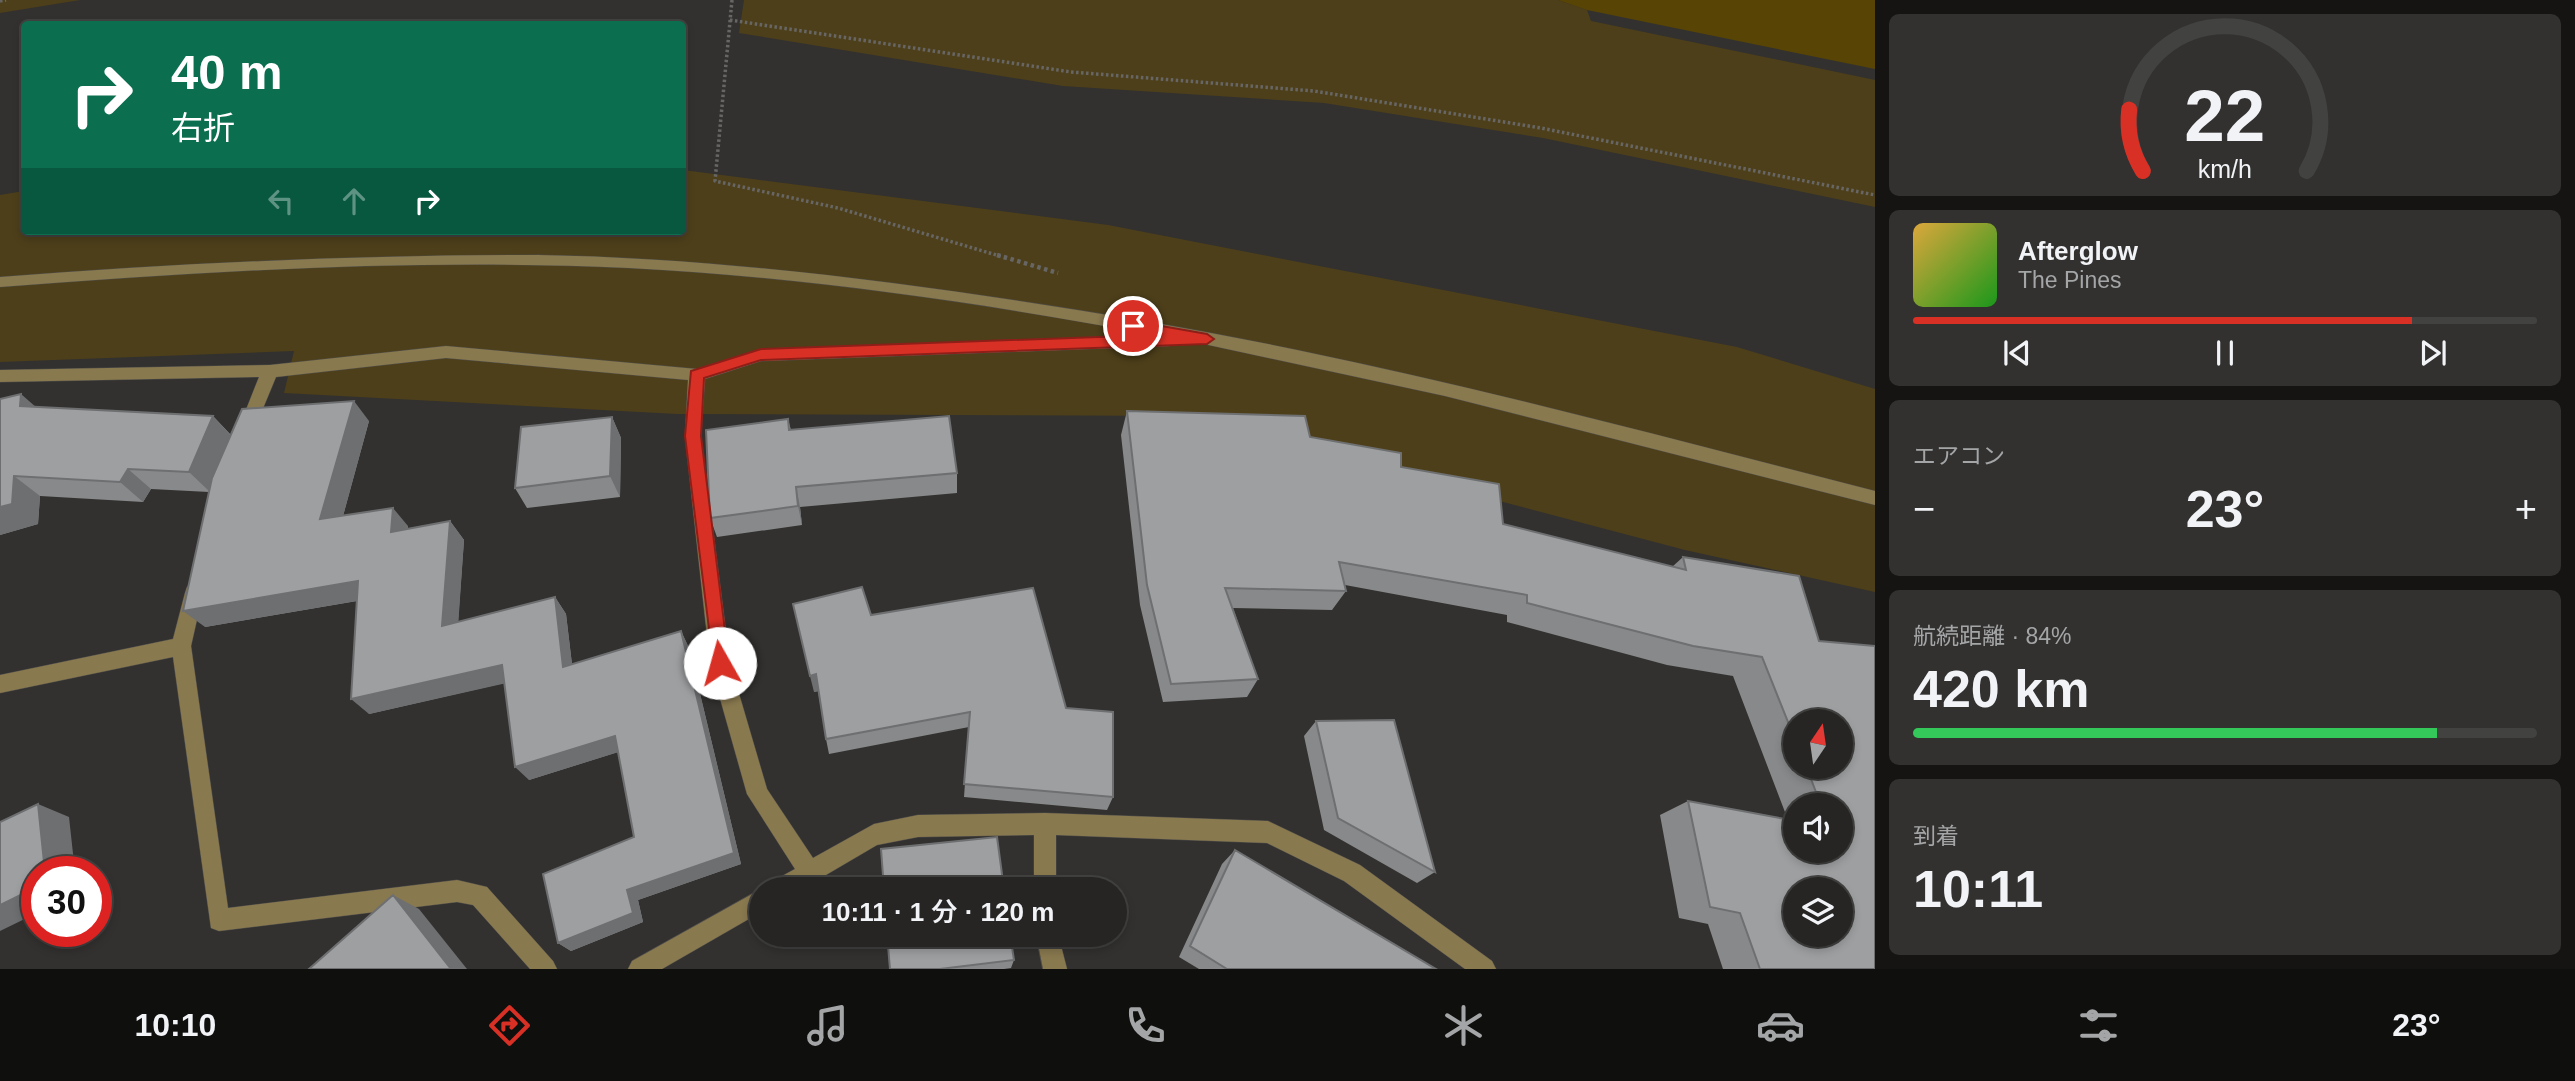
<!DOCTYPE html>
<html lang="ja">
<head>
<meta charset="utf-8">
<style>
  :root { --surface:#262523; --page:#323130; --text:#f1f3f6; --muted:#a4a5a6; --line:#424241; --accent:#d93025 }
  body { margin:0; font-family:Helvetica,"Noto Sans JP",sans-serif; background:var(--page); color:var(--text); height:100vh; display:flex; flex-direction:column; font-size:26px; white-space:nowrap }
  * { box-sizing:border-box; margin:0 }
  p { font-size:23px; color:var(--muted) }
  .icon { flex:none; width:38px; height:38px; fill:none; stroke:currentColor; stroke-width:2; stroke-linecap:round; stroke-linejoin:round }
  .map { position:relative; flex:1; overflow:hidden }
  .side { display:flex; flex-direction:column; gap:14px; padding:14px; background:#151413; width:700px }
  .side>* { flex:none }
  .top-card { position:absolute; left:21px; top:21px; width:665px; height:214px; border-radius:7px; box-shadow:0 4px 10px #0003,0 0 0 2px var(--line); background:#0b6e4f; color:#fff; overflow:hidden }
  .needle { width:46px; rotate:13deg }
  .controls { position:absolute; left:1783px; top:709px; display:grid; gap:14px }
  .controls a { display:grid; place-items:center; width:70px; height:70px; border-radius:50%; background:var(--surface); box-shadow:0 4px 10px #0003,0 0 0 2px var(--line); font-size:35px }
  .speed { position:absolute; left:21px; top:856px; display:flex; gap:14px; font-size:35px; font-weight:700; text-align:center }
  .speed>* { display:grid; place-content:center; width:91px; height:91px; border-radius:50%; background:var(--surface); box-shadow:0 4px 10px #0003,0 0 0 2px var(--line); line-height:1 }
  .speed .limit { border:10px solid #d22; background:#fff; color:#111 }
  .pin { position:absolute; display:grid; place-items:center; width:60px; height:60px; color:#fff; margin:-30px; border:4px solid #fff; border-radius:50%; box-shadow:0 2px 7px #0007 }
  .me { position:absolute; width:77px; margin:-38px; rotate:353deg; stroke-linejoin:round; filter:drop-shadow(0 0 5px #0008) }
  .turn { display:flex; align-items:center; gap:24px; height:147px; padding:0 35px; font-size:32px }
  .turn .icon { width:91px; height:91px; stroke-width:2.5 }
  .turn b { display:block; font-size:49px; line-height:60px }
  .lanes { display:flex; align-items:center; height:66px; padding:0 35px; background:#0003; justify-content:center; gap:35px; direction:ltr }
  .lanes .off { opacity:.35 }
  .big { font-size:52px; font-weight:600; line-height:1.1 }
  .side .tile { flex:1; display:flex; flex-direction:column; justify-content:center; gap:10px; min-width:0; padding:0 24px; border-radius:10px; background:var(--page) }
  .side .dial { align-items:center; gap:0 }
  .dial svg { height:182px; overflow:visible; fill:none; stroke:var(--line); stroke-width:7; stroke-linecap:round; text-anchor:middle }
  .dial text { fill:var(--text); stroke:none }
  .song { display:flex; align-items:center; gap:21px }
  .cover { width:84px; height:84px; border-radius:10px; background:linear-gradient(135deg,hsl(40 70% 55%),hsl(120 70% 35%)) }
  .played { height:7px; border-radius:4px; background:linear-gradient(90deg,var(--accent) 80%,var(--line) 80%) }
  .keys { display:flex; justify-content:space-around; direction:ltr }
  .heat { display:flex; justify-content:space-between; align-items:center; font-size:38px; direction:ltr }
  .charge { height:10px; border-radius:5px; background:linear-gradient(90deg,#34c759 84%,var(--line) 0) }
  .trip { position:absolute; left:749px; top:877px; width:378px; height:70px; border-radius:35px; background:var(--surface); box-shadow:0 4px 10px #0003,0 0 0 2px var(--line); font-weight:600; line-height:70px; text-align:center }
  .tabs { display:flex; height:112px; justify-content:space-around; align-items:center; background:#0f0f0e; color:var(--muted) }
  .tabs .icon { width:49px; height:49px }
  .tabs .active { color:var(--accent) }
  .tabs b { font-size:32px; color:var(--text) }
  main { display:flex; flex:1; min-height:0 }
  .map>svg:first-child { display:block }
  .green { fill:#4d3f1a }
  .water { fill:#584405 }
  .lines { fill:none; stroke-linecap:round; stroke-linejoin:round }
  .minor-casing { stroke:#4e4d4b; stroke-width:1 }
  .path-far1 { stroke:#676664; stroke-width:3.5; stroke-dasharray:2.5 2.5; stroke-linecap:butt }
  .path { stroke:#676664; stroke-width:4.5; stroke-dasharray:3.5 3.5; stroke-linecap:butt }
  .minor { fill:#89794f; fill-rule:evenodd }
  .wall { fill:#87898a; fill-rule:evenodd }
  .shaded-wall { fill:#6e6f71 }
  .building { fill:#9d9fa1; stroke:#6e6f71; stroke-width:2; fill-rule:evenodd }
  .route { fill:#d93025; stroke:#8d1f18; stroke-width:2 }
</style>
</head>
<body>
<main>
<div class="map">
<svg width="1875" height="969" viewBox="0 0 1875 969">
  <rect width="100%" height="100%" fill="#32312f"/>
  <path class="green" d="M0 0H80L0 13Z
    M744 0H1558L1587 10 1591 21 1875 80V207L1543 138 1324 103 1063 86 739 33Z
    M683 170 1108 225 1737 347 1875 389V592L1685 550 1340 459 1195 416 677 414 284 393 294 351 0 362V195L24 191V231H682Z"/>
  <path class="water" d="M1558 0H1875V69L1587 10Z"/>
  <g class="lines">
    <g class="minor-casing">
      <path id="minor" d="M538 255C656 257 774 268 892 283 1028 301 1163 322 1297 350 1491 390 1683 442 1875 491V505L1445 396 1176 338 1175 344 1169 346 761 361 705 379 701 436 730 663 767 789 813 858 874 824 918 815 1045 813 1268 821 1360 865 1492 961 1496 969H1465L1344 881 1267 843 1056 835V889H1034V835L918 837 877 845 802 889H770L773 881 795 869 747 794 710 663 685 436 688 380 446 358 276 377 254 430 246 437 238 430 259 377 0 382V370L270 365 446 346 697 369 761 349 1155 335C982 303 805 277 629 268 420 258 208 271 0 287V277C179 263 358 255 538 255Z
        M194 585 201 587 203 593 191 646 228 908 457 880 487 887 553 961 557 969H530L473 905 457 902 219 931 211 928 173 657 0 693V675L173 639 185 593 187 587Z
        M761 889V912L662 969H628L632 961Z
        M1036 934H1058L1067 969H1043Z"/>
    </g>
    <path class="path-far1" d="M732 0 715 181 838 208 1003 257
      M0 1 6 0
      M730 20 1071 72 1314 91 1541 128 1875 195"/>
    <path class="path" d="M997 255 1058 273"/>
    <use href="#minor" class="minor"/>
  </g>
  <path class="wall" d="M0 399 36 407 213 416 231 435 369 421 343 516 408 526V529L450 521 464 540 458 622 555 597 566 614 572 664 681 631 689 648 741 864 638 900 643 922 571 951 558 943 634 837 618 752 529 780 504 683 369 714 357 601 205 627 209 492 151 489 143 502 40 496 38 524 0 535Z
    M1127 411 1305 416 1310 437 1401 453V467L1499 484 1503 524 1672 567 1683 557 1799 576 1819 641 1875 646V969H1723L1708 924 1679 918 1660 815 1688 801 1788 820 1733 676 1667 665 1507 622V615L1345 585 1346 591 1332 610 1233 608 1258 679 1247 697 1163 702 1140 605 1121 435ZM1796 721H1841V766H1796ZM1796 805H1841V850H1796ZM1796 889H1841V934H1796Z
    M612 417 621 438 620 497 527 508 515 488Z
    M788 419 791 430 957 473V493L800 507 802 525 717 537 710 518Z
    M871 615 1066 708 1113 797 1107 810 964 797 969 727 829 754 826 739 818 691 814 692Z
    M1316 721 1435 872 1417 883 1324 830 1304 736Z
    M1235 850 1436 969H1199L1179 957 1222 864Z
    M1014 960 1011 968 1004 969H890Z"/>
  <path class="shaded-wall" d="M21 394 45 415 20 406Z
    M354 401 369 421 337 538 320 519Z
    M213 416 232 437 210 492 189 472Z
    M612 417 621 438 620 497 610 476Z
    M128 469 151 489 143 502 120 482Z
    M14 476 40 496 38 524 0 535V507Z
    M796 487 800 507 802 525 798 506Z
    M393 508 408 526 406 550 391 532Z
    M450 521 464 540 457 642 442 626Z
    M358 581 374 598 205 627 183 611Z
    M555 597 566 614 574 682 563 667Z
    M681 631 689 648 741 864 638 900 643 922 571 951 558 943 627 890Z
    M502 665 515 681 369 714 351 699Z
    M816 674 819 691 814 692 810 676Z
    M615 736 625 750 529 780 515 767Z
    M38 804 69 817 75 872H45Z
    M37 887V913L0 931V905Z
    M393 895 419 909 467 969H451Z"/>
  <path class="building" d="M21 394 20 406 213 416 189 472 128 469 120 482 14 476 12 504 0 507V399Z
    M354 401 320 519 393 508 391 532 450 521 442 626 555 597 563 667 681 631 734 853 627 890 633 913 558 943 543 874 634 837 615 736 515 767 502 665 351 699 358 581 183 611 212 478 242 409Z
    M1127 411 1305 416 1310 437 1401 453V467L1499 484 1503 524 1686 570 1683 557 1799 576 1819 641 1875 646V969H1760L1740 913 1710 907 1688 801 1796 821V850H1841V805H1821L1806 766H1841V721H1796V742L1762 657 1693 646 1527 603V595L1339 562 1346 591 1225 588 1258 679 1171 684 1147 585ZM1796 889H1841V934H1796Z
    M949 416 957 473 796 487 798 506 710 518 706 430 788 419 789 430Z
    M612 417 610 476 515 488 521 427Z
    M862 587 871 615 1033 588 1066 708 1113 712V797L964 784 970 712 826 739 816 674 810 676 793 604Z
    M1394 720 1435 872 1338 818 1316 721Z
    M38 804 45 872H37V887L0 905V822Z
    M997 837 1004 889H884L881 849Z
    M1235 850 1436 969H1227L1190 946Z
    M393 895 451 969H309Z
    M887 934H1010L1014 960 940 969H890Z"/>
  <path class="route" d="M1133 321 1207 334 1214 339 1207 344 761 360 704 378 701 436 729 663 726 669 720 671 714 669 685 436 691 371 761 349 1155 335 1128 330V322Z"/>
</svg>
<div class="controls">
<a><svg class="needle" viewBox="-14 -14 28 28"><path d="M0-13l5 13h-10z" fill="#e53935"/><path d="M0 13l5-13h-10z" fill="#a4a5a6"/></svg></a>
<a><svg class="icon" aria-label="sound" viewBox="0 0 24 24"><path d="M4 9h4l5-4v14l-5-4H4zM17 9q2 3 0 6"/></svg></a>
<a><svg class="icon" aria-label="layers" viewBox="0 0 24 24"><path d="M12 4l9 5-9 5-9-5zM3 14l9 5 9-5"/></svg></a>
</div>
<div class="speed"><div class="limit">30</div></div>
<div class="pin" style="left:1133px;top:326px;background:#d93025"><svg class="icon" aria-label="arrive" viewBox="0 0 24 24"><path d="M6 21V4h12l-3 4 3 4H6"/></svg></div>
<svg class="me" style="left:720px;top:663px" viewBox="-20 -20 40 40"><circle r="19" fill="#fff"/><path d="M0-13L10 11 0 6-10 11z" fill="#d93025"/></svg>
<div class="trip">10:11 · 1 分 · 120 m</div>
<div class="top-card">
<div class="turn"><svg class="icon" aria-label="right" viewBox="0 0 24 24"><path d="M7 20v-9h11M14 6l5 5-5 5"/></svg><div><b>40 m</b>右折</div></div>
<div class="lanes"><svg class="icon off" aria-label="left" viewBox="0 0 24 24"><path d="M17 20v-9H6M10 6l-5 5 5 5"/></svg><svg class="icon off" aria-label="ahead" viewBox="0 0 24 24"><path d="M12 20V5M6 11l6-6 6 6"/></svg><svg class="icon" aria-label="right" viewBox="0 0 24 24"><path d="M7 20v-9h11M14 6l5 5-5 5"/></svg></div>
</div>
</div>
<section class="side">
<div class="tile dial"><svg viewBox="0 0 100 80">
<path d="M14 69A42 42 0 1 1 86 69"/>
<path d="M14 69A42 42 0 0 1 8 42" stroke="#d93025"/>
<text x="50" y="56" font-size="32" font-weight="700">22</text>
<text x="50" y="72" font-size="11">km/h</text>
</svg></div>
<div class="tile">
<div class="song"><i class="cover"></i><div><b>Afterglow</b><p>The Pines</p></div></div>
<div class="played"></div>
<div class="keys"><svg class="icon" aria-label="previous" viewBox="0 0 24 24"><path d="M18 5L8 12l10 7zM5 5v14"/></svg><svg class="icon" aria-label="pause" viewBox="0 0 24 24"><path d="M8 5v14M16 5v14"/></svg><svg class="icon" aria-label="next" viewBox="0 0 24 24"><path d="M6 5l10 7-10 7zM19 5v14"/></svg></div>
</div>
<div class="tile"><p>エアコン</p>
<div class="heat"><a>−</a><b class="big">23°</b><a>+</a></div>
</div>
<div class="tile"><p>航続距離 · 84%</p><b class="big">420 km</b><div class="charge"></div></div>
<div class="tile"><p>到着</p><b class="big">10:11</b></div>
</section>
</main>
<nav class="tabs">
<b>10:10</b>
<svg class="icon active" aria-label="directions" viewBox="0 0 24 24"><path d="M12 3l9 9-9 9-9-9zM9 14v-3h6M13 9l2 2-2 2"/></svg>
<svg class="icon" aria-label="music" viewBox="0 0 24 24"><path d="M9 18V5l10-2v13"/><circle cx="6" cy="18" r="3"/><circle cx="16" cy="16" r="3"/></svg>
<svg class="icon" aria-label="phone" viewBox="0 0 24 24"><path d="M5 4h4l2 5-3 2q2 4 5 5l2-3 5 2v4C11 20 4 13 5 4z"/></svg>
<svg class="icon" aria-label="climate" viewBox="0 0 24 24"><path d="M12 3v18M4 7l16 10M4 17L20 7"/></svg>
<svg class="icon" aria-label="car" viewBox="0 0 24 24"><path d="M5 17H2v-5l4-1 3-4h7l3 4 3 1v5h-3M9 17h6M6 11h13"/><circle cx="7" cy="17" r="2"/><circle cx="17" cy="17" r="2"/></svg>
<svg class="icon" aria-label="filters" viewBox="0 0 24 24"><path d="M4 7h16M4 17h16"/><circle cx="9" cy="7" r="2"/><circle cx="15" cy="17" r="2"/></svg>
<b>23°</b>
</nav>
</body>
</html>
